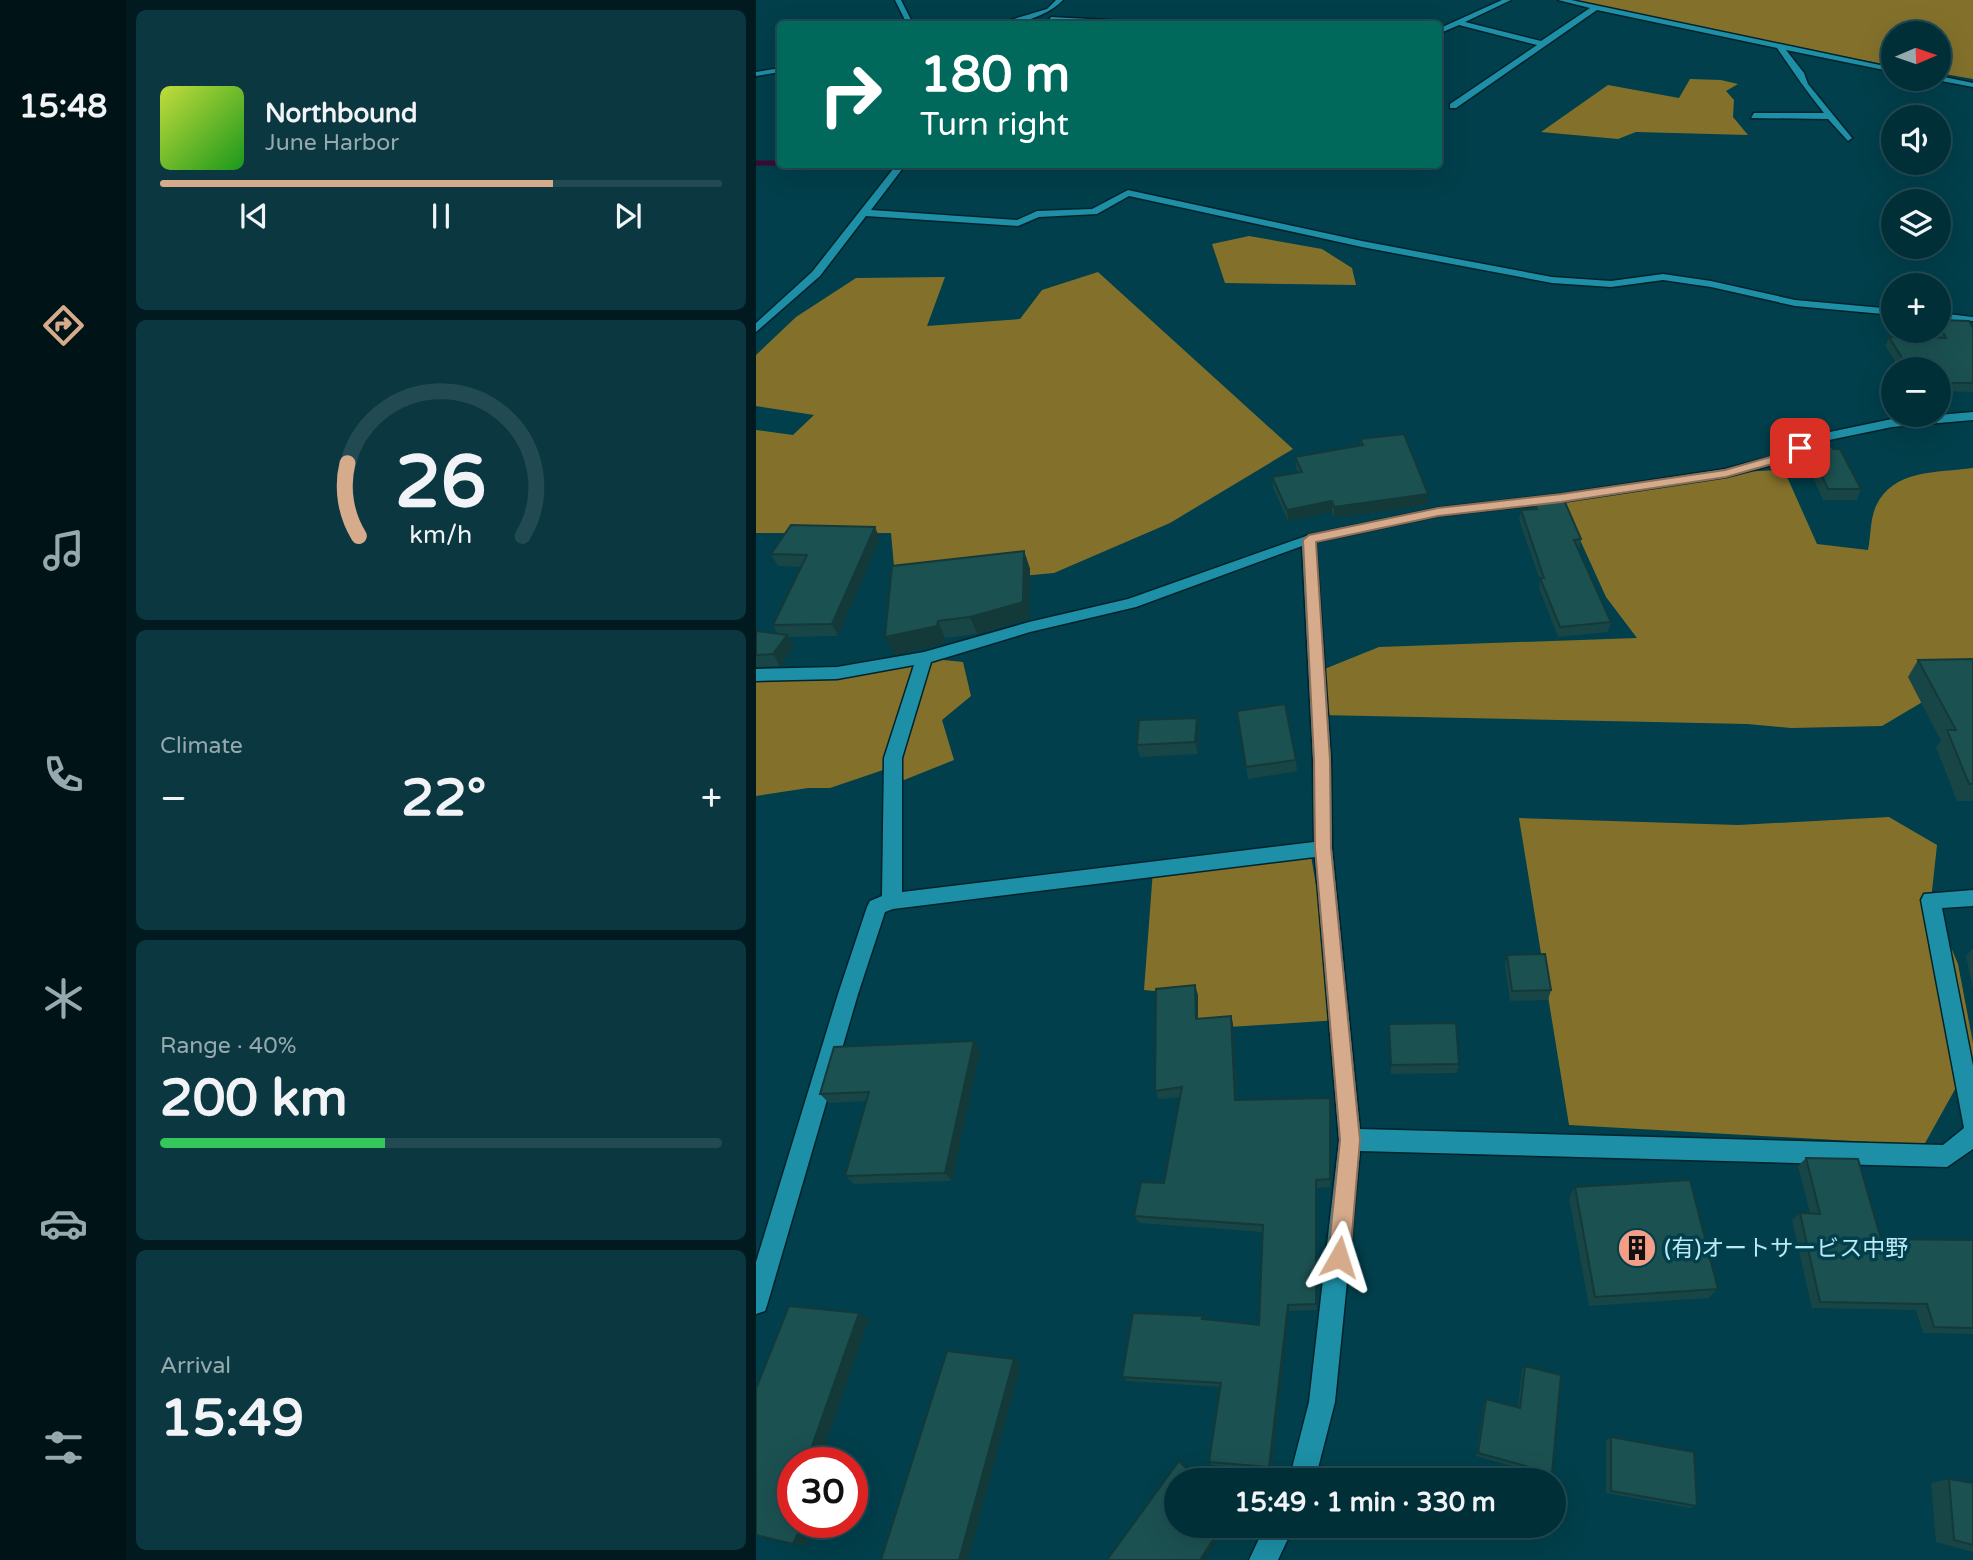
<!DOCTYPE html>
<html lang="en">
<head>
<meta charset="utf-8">
<style>
  :root { --surface:#002f38; --page:#0a3740; --text:#f1f3f6; --muted:#95a9ae; --line:#224a53; --accent:#d6ab8b }
  body { margin:0; font-family:"Varela Round","Noto Sans JP",sans-serif; background:var(--page); color:var(--text); height:100vh; display:flex; flex-direction:column; font-size:26px; white-space:nowrap }
  * { box-sizing:border-box; margin:0 }
  p { font-size:23px; color:var(--muted) }
  .icon { flex:none; width:38px; height:38px; fill:none; stroke:currentColor; stroke-width:2; stroke-linecap:round; stroke-linejoin:round }
  .map { position:relative; flex:1; overflow:hidden }
  .details { display:flex; flex-direction:column; gap:10px; padding:10px; background:#001a1f; width:630px }
  .details>* { flex:none }
  .top-card { position:absolute; left:21px; top:21px; width:665px; height:147px; border-radius:7px; box-shadow:0 7px 28px #0002,0 0 0 2px var(--line); background:#00695c; color:#fff; overflow:hidden }
  .needle { width:46px; rotate:88deg }
  .fabs { position:absolute; left:1125px; top:21px; display:grid; gap:14px }
  .fabs a { display:grid; place-items:center; width:70px; height:70px; border-radius:50%; background:var(--surface); box-shadow:0 7px 28px #0002,0 0 0 2px var(--line); font-size:35px }
  .speed { position:absolute; left:21px; top:1447px; display:flex; gap:14px; font-size:35px; font-weight:700; text-align:center }
  .speed>* { display:grid; place-content:center; width:91px; height:91px; border-radius:50%; background:var(--surface); box-shadow:0 7px 28px #0002,0 0 0 2px var(--line); line-height:1 }
  .speed .limit { border:10px solid #d22; background:#fff; color:#111 }
  .pin { position:absolute; display:grid; place-items:center; width:60px; height:60px; color:#fff; margin:-30px; border-radius:14px; box-shadow:0 4px 10px #0006 }
  .me { position:absolute; width:77px; margin:-38px; rotate:6deg; stroke-linejoin:round; filter:drop-shadow(0 0 5px #0008) }
  .turn { display:flex; align-items:center; gap:24px; height:147px; padding:0 28px; font-size:32px }
  .turn .icon { width:91px; height:91px; stroke-width:2.5 }
  .turn b { display:block; font-size:49px; line-height:60px }
  .big { font-size:52px; font-weight:700; line-height:1.1 }
  .details .tile { flex:1; display:flex; flex-direction:column; justify-content:center; gap:10px; min-width:0; padding:0 24px; border-radius:10px; background:var(--page) }
  .details .dial { align-items:center; gap:0 }
  .dial svg { height:182px; overflow:visible; fill:none; stroke:var(--line); stroke-width:7; stroke-linecap:round; text-anchor:middle }
  .dial text { fill:var(--text); stroke:none }
  .song { display:flex; align-items:center; gap:21px }
  .cover { width:84px; height:84px; border-radius:10px; background:linear-gradient(135deg,hsl(70 70% 55%),hsl(120 70% 35%)) }
  .played { height:7px; border-radius:4px; background:linear-gradient(90deg,var(--accent) 70%,var(--line) 70%) }
  .keys { display:flex; justify-content:space-around; direction:ltr }
  .heat { display:flex; justify-content:space-between; align-items:center; font-size:38px; direction:ltr }
  .charge { height:10px; border-radius:5px; background:linear-gradient(90deg,#34c759 40%,var(--line) 0) }
  .trip { position:absolute; left:408px; top:1468px; width:402px; height:70px; border-radius:35px; background:var(--surface); box-shadow:0 7px 28px #0002,0 0 0 2px var(--line); font-weight:700; line-height:70px; text-align:center }
  main { display:flex; flex:1; min-height:0 }
  .dock { display:flex; flex-direction:column; width:126px; justify-content:space-around; align-items:center; background:#001316; color:var(--muted) }
  .dock .icon { width:49px; height:49px }
  .dock .selected { color:var(--accent) }
  .dock b { font-size:32px; color:var(--text) }
  .map>svg:first-child { display:block }
  .forest { fill:#83712b }
  .lines { fill:none; stroke-linecap:round; stroke-linejoin:round }
  .stream { stroke:#3b0b34; stroke-width:5 }
  .minor-casing { stroke:#02232b; stroke-width:3 }
  .minor { fill:#1d8fa6; fill-rule:evenodd }
  .wall { fill:#184646 }
  .shaded-wall { fill:#143939 }
  .building { fill:#1c5151; stroke:#143939; stroke-width:2 }
  .route { fill:#d6ab8b; stroke:#8b6f5a; stroke-width:2 }
  .labels { text-anchor:middle; stroke-width:7; stroke-linejoin:round; paint-order:stroke }
  .near-poi-label { font-size:23px; fill:#bbe9f4; stroke:#003f4b; text-anchor:start }
</style>
</head>
<body>
<main>
<nav class="dock">
<b>15:48</b>
<svg class="icon selected" aria-label="directions" viewBox="0 0 24 24"><path d="M12 3l9 9-9 9-9-9zM9 14v-3h6M13 9l2 2-2 2"/></svg>
<svg class="icon" aria-label="music" viewBox="0 0 24 24"><path d="M9 18V5l10-2v13"/><circle cx="6" cy="18" r="3"/><circle cx="16" cy="16" r="3"/></svg>
<svg class="icon" aria-label="phone" viewBox="0 0 24 24"><path d="M5 4h4l2 5-3 2q2 4 5 5l2-3 5 2v4C11 20 4 13 5 4z"/></svg>
<svg class="icon" aria-label="climate" viewBox="0 0 24 24"><path d="M12 3v18M4 7l16 10M4 17L20 7"/></svg>
<svg class="icon" aria-label="car" viewBox="0 0 24 24"><path d="M5 17H2v-5l4-1 3-4h7l3 4 3 1v5h-3M9 17h6M6 11h13"/><circle cx="7" cy="17" r="2"/><circle cx="17" cy="17" r="2"/></svg>
<svg class="icon" aria-label="filters" viewBox="0 0 24 24"><path d="M4 7h16M4 17h16"/><circle cx="9" cy="7" r="2"/><circle cx="15" cy="17" r="2"/></svg>
</nav>
<section class="details">
<div class="tile">
<div class="song"><i class="cover"></i><div><b>Northbound</b><p>June Harbor</p></div></div>
<div class="played"></div>
<div class="keys"><svg class="icon" aria-label="previous" viewBox="0 0 24 24"><path d="M18 5L8 12l10 7zM5 5v14"/></svg><svg class="icon" aria-label="pause" viewBox="0 0 24 24"><path d="M8 5v14M16 5v14"/></svg><svg class="icon" aria-label="next" viewBox="0 0 24 24"><path d="M6 5l10 7-10 7zM19 5v14"/></svg></div>
</div>
<div class="tile dial"><svg viewBox="0 0 100 80">
<path d="M14 69A42 42 0 1 1 86 69"/>
<path d="M14 69A42 42 0 0 1 9 37" stroke="#d6ab8b"/>
<text x="50" y="56" font-size="32" font-weight="700">26</text>
<text x="50" y="72" font-size="11">km/h</text>
</svg></div>
<div class="tile"><p>Climate</p>
<div class="heat"><a>−</a><b class="big">22°</b><a>+</a></div>
</div>
<div class="tile"><p>Range · 40%</p><b class="big">200 km</b><div class="charge"></div></div>
<div class="tile"><p>Arrival</p><b class="big">15:49</b></div>
</section>
<div class="map">
<svg width="1217" height="1560" viewBox="0 0 1217 1560">
  <rect width="100%" height="100%" fill="#003f4b"/>
  <path class="forest" d="M801 0H1217V79L1183 73V33H1138L1137 66Z
    M934 79 965 80 982 84 970 91 978 100 977 117 992 135 880 132 862 139 785 132 852 85 923 98Z
    M493 236 566 249 596 268 600 285 469 283 456 244Z
    M342 272 537 449 414 523 298 573 140 588 135 533H0V430L37 435 58 415 0 406V355L40 317 100 278 189 277 171 326 264 319 286 290Z
    M1217 468V672L1126 726 1035 728 991 724 563 715 561 672 623 647 881 638 850 597 805 498 970 473 1020 470 1032 479 1061 544 1112 550C1115 536 1114 519 1120 506 1137 469 1181 473 1217 468Z
    M168 658 207 662 215 696 186 720 198 760 148 780 136 767 74 788H52L0 796V675L81 673Z
    M1133 817 1181 845 1175 900 1202 964 1217 1043V1057L1168 1145 813 1125 763 818 982 825Z
    M554 850 583 1020 442 1029V995L388 990 397 870Z"/>
  <g class="lines">
    <path class="stream" d="M0 163H24"/>
    <g class="minor-casing">
      <path id="minor" d="M139 0H145L157 24H151Z
        M300 0H307C293 15 262 26 241 24L291 9Z
        M746 0H755L709 22 785 41 834 8 802 0H815L1138 68V72L1030 50 1048 73 1052 84 1096 138 1092 141 1072 119 995 118 998 113H1068C1051 92 1036 70 1021 48L841 10 700 108H694V104L781 45 703 25 682 34V29Z
        M295 17 389 22 393 24 293 20Z
        M24 68V72L0 76V72Z
        M1183 76 1217 83V87L1180 80Z
        M141 164H150L115 210 261 220 281 211 336 209 372 190 606 241 796 277 855 281 907 274 955 281 1039 300 1138 309V315L1039 306 955 287 907 280 855 287 796 283 606 247 373 196 341 214 283 217 262 226 110 216 64 276 0 332V323L56 272Z
        M1183 313 1217 317V321L1183 319Z
        M1217 412V420L1136 427 1073 440 1024 463 970 477 805 502 682 516 560 542 575 759 576 848 604 1129 1187 1145 1208 1128 1165 900 1168 894 1217 890V906L1186 908 1217 1066V1149L1191 1167 604 1151 579 1402 559 1480H533L553 1402 583 1140 559 857 137 909 129 912 102 994 12 1302 9 1311 0 1314V1262L82 994 111 907 114 901 126 896 128 758 158 665 81 679 0 681V669L81 667 168 652 273 622 372 599 553 535 682 508 805 494 969 469 1014 457 1069 433 1136 419ZM546 546 557 759 558 842 146 892V758L175 662 274 632 380 607Z
        M509 1526H538L522 1560H493Z"/>
    </g>
    <use href="#minor" class="minor"/>
  </g>
  <path class="wall" d="M1183 320 1217 328V392L1183 391V369H1144L1129 346 1133 337 1182 338 1178 331H1183Z
    M604 439 671 505 578 518 576 512 532 521 517 488 516 477 542 472 540 468 539 457 604 445Z
    M1051 445 1105 489 1101 500H1067L1047 455Z
    M779 503 825 539 823 549 855 622 852 632 802 637 783 588 784 580 763 520 765 510 778 509Z
    M124 539 82 636 32 637 38 647 24 666 0 667V631L22 634 17 625 45 567 22 566 15 554Z
    M268 551 274 569 273 619 221 634 189 638V643L138 655Z
    M1217 659V801H1201L1180 747 1185 741 1152 677 1162 660Z
    M481 711 540 760 541 771 492 779Z
    M441 718 443 729 442 754 384 757 381 745Z
    M1217 948V989L1210 956Z
    M751 955 795 990 792 1000 754 1001 749 965Z
    M442 995V1019L475 1016 477 1025 481 1100 574 1098V1187L561 1188V1310L533 1311 515 1470 456 1465 453 1462 464 1387 371 1381 366 1377 447 1316 448 1319 503 1325 506 1232 383 1223 378 1216 408 1183 424 1097 403 1099 399 1091Z
    M633 1024 703 1064 701 1073 635 1074Z
    M224 1050 196 1181 98 1184 89 1176 110 1101 73 1103 64 1094Z
    M1050 1158 1125 1239 1217 1240V1334L1167 1333 1160 1310 1056 1308 1036 1220 1044 1213H1054L1042 1166Z
    M819 1187 962 1289 952 1298 833 1306 813 1198Z
    M769 1366 796 1473 792 1476 720 1456 728 1403 730 1399 762 1407 766 1370Z
    M855 1437 941 1506 934 1508 850 1493V1441Z
    M1193 1479 1217 1483V1552L1180 1542 1175 1483Z"/>
  <path class="shaded-wall" d="M672 494 671 505 578 518V507Z
    M576 501V512L532 521 531 510Z
    M119 527 124 539 82 636 76 624Z
    M268 551 274 569 273 619 221 634 214 617Z
    M182 621 189 638V643L138 655 129 637Z
    M31 635 38 647 24 666 17 654Z
    M441 718 443 729 442 754 439 742Z
    M439 985 442 995V1029L440 1019Z
    M475 1016 477 1025 481 1109 479 1100Z
    M218 1041 224 1050 196 1181 189 1173Z
    M560 1180 561 1188V1310L560 1304Z
    M532 1305 533 1311 515 1470 513 1467Z
    M103 1313 113 1319 63 1463H50Z
    M258 1359 265 1364 212 1560H203Z
    M47 1522H60L50 1546 37 1544Z
    M466 1526H471L448 1560H444Z"/>
  <path class="building" d="M1183 320 1213 321 1217 328V383H1183V369H1160L1158 366H1151L1133 337 1190 338 1183 325Z
    M648 434 672 494 578 507 576 501 531 510 516 477 546 472 539 457 607 445 604 439Z
    M1064 439 1078 449H1084L1105 489H1072L1051 445Z
    M808 500 825 539 818 540 855 622 804 627 784 578H788L765 510 781 509 779 503Z
    M35 525 119 527 76 624 17 625 51 555 15 554Z
    M268 551 267 602 214 617 182 621 181 626 129 637 136 566Z
    M0 631 31 635 17 654 0 655Z
    M1217 659V784H1213L1191 730H1200L1162 660Z
    M529 704 540 760 490 767 481 711Z
    M441 718 439 742 381 745 383 720Z
    M789 954 795 990 756 991 751 955Z
    M439 985 440 1019 475 1016 479 1100 574 1098V1179L560 1180V1304L532 1305 513 1467 453 1462 465 1383 366 1377 377 1313 447 1316 446 1319 503 1325 507 1225 378 1216 385 1182 408 1183 426 1087 399 1091 400 989Z
    M700 1023 703 1064 635 1065 633 1024Z
    M218 1041 189 1173 89 1176 113 1092 64 1094 78 1047Z
    M1050 1158 1102 1159 1125 1239 1217 1240V1328L1178 1327 1171 1304 1064 1302 1044 1213 1064 1214Z
    M934 1180 962 1289 839 1297 819 1187Z
    M33 1306 103 1313 50 1463H37V1522H47L37 1544 0 1535V1389Z
    M191 1351 258 1359 203 1560H125Z
    M769 1366 805 1375 796 1473 722 1453 730 1399 764 1408Z
    M855 1437 938 1452 941 1506 855 1491Z
    M423 1461 442 1480H420V1526H466L444 1560H351Z
    M1193 1479 1217 1483V1545L1198 1540Z"/>
  <path class="route" d="M1044 445 1050 448 1048 451 1023 462 970 477 805 502 682 516 560 542 574 760 575 848 604 1140 594 1257 590 1265 583 1268 575 1265 572 1257 584 1140 559 848 558 760 547 540 553 535 682 508 805 494 969 470 1014 457Z"/>
  <defs>
    <g id="building-disc" transform="scale(2.0125)"><circle r="9.5" fill="#f49e88" stroke="#003f4b"/><path d="M-4-6H4V6H1V3H-1V6H-4ZM-2.5-4.3h1.7v1.8h-1.7ZM.8-4.3h1.7v1.8H.8ZM-2.5-1h1.7V.8h-1.7ZM.8-1h1.7V.8H.8Z" fill="#111"/></g>
  </defs>
  <g fill-rule="evenodd">
    <use href="#building-disc" x="881" y="1248"/>
  </g>
  <g class="labels">
    <g class="near-poi-label">
      <text x="908" y="1256">(有)オートサービス中野</text>
    </g>
  </g>
</svg>
<div class="fabs">
<a><svg class="needle" viewBox="-14 -14 28 28"><path d="M0-13l5 13h-10z" fill="#e53935"/><path d="M0 13l5-13h-10z" fill="#95a9ae"/></svg></a>
<a><svg class="icon" aria-label="sound" viewBox="0 0 24 24"><path d="M4 9h4l5-4v14l-5-4H4zM17 9q2 3 0 6"/></svg></a>
<a><svg class="icon" aria-label="layers" viewBox="0 0 24 24"><path d="M12 4l9 5-9 5-9-5zM3 14l9 5 9-5"/></svg></a>
<a>+</a>
<a>−</a>
</div>
<div class="speed"><div class="limit">30</div></div>
<div class="pin" style="left:1044px;top:448px;background:#d93025"><svg class="icon" aria-label="arrive" viewBox="0 0 24 24"><path d="M6 21V4h12l-3 4 3 4H6"/></svg></div>
<svg class="me" style="left:583px;top:1257px" viewBox="-20 -20 40 40"><path d="M0-17L14 15 0 8-14 15z" fill="#d6ab8b" stroke="#fff" stroke-width="4"/></svg>
<div class="trip">15:49 · 1 min · 330 m</div>
<div class="top-card">
<div class="turn"><svg class="icon" aria-label="right" viewBox="0 0 24 24"><path d="M7 20v-9h11M14 6l5 5-5 5"/></svg><div><b>180 m</b>Turn right</div></div>
</div>
</div>
</main>
</body>
</html>
